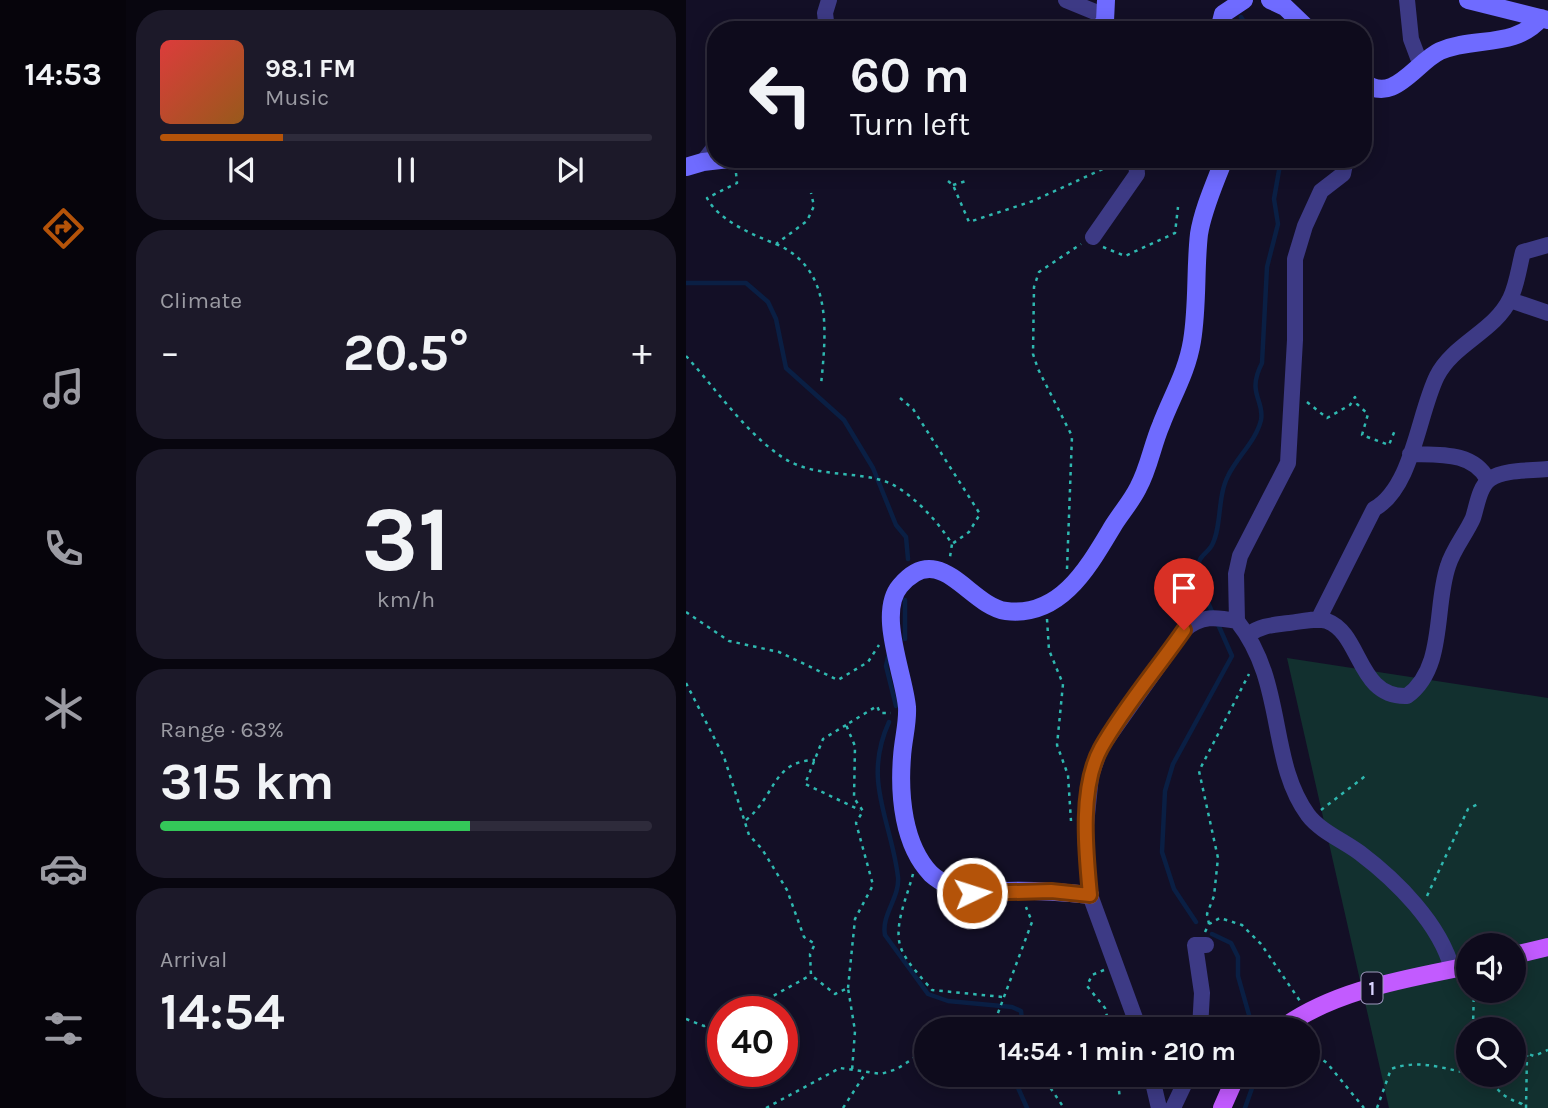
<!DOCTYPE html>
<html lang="en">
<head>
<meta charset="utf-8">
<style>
  :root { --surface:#0e0b1c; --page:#1c1929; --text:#f1f3f6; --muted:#9b9ba3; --line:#2e2b3b; --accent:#b45309 }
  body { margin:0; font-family:Karla,sans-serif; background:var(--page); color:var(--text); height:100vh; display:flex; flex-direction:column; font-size:26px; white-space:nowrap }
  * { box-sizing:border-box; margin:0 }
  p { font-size:23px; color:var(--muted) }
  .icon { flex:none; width:38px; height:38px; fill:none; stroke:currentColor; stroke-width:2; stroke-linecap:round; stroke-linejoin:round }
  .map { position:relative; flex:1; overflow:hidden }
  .panel { display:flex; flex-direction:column; gap:10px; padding:10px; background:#08060f; width:560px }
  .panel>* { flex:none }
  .top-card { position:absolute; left:21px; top:21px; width:665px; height:147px; border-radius:28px; box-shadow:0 4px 18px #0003,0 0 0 2px var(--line); background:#0e0b1c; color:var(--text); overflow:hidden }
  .controls { position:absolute; left:770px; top:933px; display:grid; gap:14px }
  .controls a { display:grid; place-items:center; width:70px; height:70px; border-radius:50%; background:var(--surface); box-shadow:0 4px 18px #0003,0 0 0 2px var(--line); font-size:35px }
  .speed { position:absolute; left:21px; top:996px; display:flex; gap:14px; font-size:35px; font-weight:700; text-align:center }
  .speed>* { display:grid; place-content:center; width:91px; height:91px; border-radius:50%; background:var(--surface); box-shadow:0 4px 18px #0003,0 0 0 2px var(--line); line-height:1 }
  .speed .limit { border:10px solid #d22; background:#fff; color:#111 }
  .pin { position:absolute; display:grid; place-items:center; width:60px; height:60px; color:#fff; margin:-72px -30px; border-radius:50% 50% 50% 0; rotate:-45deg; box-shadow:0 0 7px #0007 }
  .pin .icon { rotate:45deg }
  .me { position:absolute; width:77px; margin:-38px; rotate:86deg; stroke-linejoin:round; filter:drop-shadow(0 0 5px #0008) }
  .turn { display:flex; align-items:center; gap:24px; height:147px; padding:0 28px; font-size:32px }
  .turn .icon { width:91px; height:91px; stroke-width:2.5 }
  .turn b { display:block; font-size:49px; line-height:60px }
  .big { font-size:52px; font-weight:700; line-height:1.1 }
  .panel .card { flex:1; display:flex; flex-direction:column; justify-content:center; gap:10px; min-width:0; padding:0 24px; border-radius:28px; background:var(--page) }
  .panel .dial { align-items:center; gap:0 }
  .dial b { font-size:91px; line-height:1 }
  .song { display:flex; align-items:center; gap:21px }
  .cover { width:84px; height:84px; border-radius:10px; background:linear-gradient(135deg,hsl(0 70% 55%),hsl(30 70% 35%)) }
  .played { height:7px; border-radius:4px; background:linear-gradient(90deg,var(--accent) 25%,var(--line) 25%) }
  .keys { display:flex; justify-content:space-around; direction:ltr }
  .heat { display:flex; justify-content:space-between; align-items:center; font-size:38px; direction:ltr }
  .charge { height:10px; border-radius:5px; background:linear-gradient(90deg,#34c759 63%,var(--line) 0) }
  .trip { position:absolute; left:228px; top:1017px; width:406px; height:70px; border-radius:35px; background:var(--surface); box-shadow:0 4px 18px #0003,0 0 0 2px var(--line); font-weight:700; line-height:70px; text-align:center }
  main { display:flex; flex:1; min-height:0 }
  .dock { display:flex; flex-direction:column; width:126px; justify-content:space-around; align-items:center; background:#06040b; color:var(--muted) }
  .dock .icon { width:49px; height:49px }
  .dock .selected { color:var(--accent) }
  .dock b { font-size:32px; color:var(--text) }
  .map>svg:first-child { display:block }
  .green { fill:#12302f; fill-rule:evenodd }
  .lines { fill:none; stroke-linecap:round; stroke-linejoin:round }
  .stream { stroke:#0a1f44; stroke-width:4.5 }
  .path { stroke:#2fb8b0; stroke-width:2.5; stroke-dasharray:3.5 5; stroke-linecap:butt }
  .street { stroke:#3d3a85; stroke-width:16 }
  .secondary { stroke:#6f6bff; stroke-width:18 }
  .primary { stroke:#c25bff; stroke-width:18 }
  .route-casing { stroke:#753606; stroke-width:18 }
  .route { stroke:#b45309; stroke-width:12 }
  .labels { text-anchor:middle; stroke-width:7; stroke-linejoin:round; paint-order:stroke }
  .shield { fill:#130f26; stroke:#9e99be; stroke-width:2 }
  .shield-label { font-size:19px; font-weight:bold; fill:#d9d4ff }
</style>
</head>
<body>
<main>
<nav class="dock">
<b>14:53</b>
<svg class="icon selected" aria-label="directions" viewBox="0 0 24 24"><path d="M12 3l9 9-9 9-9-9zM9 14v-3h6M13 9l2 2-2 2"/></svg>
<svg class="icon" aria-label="music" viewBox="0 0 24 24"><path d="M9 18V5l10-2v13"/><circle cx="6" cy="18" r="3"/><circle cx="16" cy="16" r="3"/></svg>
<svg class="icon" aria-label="phone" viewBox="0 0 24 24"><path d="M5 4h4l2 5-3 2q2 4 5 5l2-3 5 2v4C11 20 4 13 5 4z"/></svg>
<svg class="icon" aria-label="climate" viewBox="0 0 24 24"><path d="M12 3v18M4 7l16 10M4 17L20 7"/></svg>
<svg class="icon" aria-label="car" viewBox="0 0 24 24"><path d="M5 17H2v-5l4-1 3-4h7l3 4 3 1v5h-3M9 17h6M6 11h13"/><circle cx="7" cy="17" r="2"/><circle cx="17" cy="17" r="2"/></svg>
<svg class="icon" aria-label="filters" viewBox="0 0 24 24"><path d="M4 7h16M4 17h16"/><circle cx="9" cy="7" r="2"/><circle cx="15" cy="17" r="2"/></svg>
</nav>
<section class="panel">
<div class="card">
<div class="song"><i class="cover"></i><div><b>98.1 FM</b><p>Music</p></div></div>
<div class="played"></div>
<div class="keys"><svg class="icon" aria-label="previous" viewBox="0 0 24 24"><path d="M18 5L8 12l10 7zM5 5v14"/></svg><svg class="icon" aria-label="pause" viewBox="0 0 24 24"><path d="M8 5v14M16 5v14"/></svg><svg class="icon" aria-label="next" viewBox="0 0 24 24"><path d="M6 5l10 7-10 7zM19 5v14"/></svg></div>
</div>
<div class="card"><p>Climate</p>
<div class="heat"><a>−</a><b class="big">20.5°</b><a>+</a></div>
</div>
<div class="card dial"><b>31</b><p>km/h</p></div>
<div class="card"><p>Range · 63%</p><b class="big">315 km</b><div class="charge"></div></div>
<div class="card"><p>Arrival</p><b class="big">14:54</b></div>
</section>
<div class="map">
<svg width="862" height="1108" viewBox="0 0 862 1108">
  <rect width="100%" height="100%" fill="#130f26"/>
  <path class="green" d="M601 658 862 698V1108H703ZM782 945H828V990H782ZM782 1029H828V1074H782Z"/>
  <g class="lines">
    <path class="stream" d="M555 17 563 30
      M0 283H60L82 302 90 319 100 368 158 420 187 468 210 525 220 537 222 559
      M527 614C521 600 513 583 512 567 512 556 522 553 526 545 536 527 531 497 542 476 551 457 570 441 575 420 579 400 560 394 576 363L581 267 592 224 588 199 595 159
      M219 639V600
      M203 653 200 666 210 706
      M203 722C176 781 205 819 212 877 214 897 195 915 199 935L242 994 262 1001 326 1007 335 1011 337 1029
      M510 922 488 889 476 852 479 791 487 764 546 656 531 622
      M526 934 545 943 552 957V976L567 1029
      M330 1074 329 1081 341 1108
      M559 1108 571 1074"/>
    <path class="path" d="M50 173 51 183 21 198C32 220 67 235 90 244L121 221 128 206 125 193
      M262 181 267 185 283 222 347 201 419 168 437 164
      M267 185 280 181
      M90 244C148 269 140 333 135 385
      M417 247 439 256 489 233 492 207
      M0 356C30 389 59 432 96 457 126 477 162 471 195 480 221 487 252 521 266 544L264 557
      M214 398 227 409 294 514 283 532 266 544
      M621 402 641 418 664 405 669 397 671 404 682 414 676 435 703 445 709 430
      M381 569 386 436 352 369 347 354 348 287 353 272 395 244
      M0 612 43 641 93 652 152 680 182 662 193 645
      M361 619 363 650 377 684 371 745 382 775 385 821
      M0 683 38 757 63 835 76 849 101 890 118 937 129 944 124 954 125 975 149 994 162 988 169 1031 166 1071
      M160 725 137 739 119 784 174 810
      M635 810 682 774
      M60 820C90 796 86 761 129 760
      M227 874C222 894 208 924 214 945 218 960 236 978 246 990L317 997
      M741 896 782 809 792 804
      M523 924 521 914 528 896 532 858 513 771 563 674
      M519 932 523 924 534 918 556 925 575 944 614 1001
      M418 970 406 975 401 986 419 1008 424 1029
      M162 988 169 919 187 885 170 823 177 811 168 798 169 746 160 725 191 706 194 713H205
      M788 990 787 1025 793 1029
      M58 1012 125 975
      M0 1019 18 1026 37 1019
      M306 1029 346 922 340 907
      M621 1042 625 1051 641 1063 678 1108
      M828 1049 848 1056 862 1050
      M355 1074 378 1108
      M431 1074 434 1099
      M804 1074C809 1092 820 1098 836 1104L838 1108
      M80 1108 154 1068 195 1074 211 1069 240 1050
      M157 1108 179 1074
      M691 1108 705 1069C733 1059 754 1068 782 1073
      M840 1108 841 1055"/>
    <path class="street" d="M380 0 419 16
      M721 0 725 39 734 63
      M141 30 139 13 143 0
      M17 162 30 145
      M407 237 451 174 450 159
      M824 300 862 313
      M724 454C752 455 787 451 802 480
      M632 620 688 509C727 487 732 414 751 376 767 344 809 331 824 299 831 285 833 267 837 252L862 245
      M551 621 550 574 554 556 602 463 609 340V259L619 226 635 191 657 174 660 159
      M562 635C575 625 588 625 603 623 615 622 630 617 641 621 676 634 671 698 721 696 760 668 748 606 762 566 767 549 780 534 787 518 791 506 793 487 804 479 818 469 845 471 862 469
      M453 1029 404 895 399 835 405 776 414 749 498 630C515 615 530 617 551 621 600 682 582 761 622 815 634 831 658 841 674 853 711 881 754 924 766 969
      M514 1029 516 993 509 945H520
      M465 1074 473 1108
      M487 1108 503 1074"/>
    <path class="secondary" d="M584 0 599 7 623 30
      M782 0 862 20
      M412 30 419 21 420 0
      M533 30 537 14 558 0
      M677 81C706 107 730 62 754 51 789 36 828 49 855 18
      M0 167 17 162 43 159
      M404 895C375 892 347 890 319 891 308 891 296 894 285 893 272 891 255 883 245 874 217 845 213 795 216 757 217 739 222 724 221 707 218 674 191 613 214 586 254 538 283 606 320 611 375 618 403 566 427 526 435 513 445 502 452 488 463 468 466 446 475 425 486 396 501 372 506 341 512 305 509 269 513 234 517 209 529 183 538 159"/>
    <path class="primary" d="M828 955 862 947
      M595 1029C648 990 719 979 782 966
      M536 1108 551 1074"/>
  </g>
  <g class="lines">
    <g class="route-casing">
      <path id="route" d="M286 893 365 891 404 895C400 852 393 788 415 748 438 707 471 669 498 630"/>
    </g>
    <use href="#route" class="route"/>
  </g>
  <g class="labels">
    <rect class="shield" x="675.5" y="972.5" width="21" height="31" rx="5"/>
    <g class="shield-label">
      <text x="686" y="995">1</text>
    </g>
  </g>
</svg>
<div class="controls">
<a><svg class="icon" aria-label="sound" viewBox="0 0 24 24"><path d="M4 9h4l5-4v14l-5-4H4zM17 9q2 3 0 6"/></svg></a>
<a><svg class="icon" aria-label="search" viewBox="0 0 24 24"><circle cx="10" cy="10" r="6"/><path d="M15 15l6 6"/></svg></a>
</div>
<div class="speed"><div class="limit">40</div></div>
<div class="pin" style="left:498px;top:630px;background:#d93025"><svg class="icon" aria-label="arrive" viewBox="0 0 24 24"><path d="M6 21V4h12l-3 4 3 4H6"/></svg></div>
<svg class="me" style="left:286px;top:893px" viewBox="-20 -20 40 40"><circle r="17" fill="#b45309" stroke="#fff" stroke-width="3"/><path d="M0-11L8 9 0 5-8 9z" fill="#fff"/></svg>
<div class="trip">14:54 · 1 min · 210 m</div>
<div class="top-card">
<div class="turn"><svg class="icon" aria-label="left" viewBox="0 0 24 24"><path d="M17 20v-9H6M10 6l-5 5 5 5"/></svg><div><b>60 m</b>Turn left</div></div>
</div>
</div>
</main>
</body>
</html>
